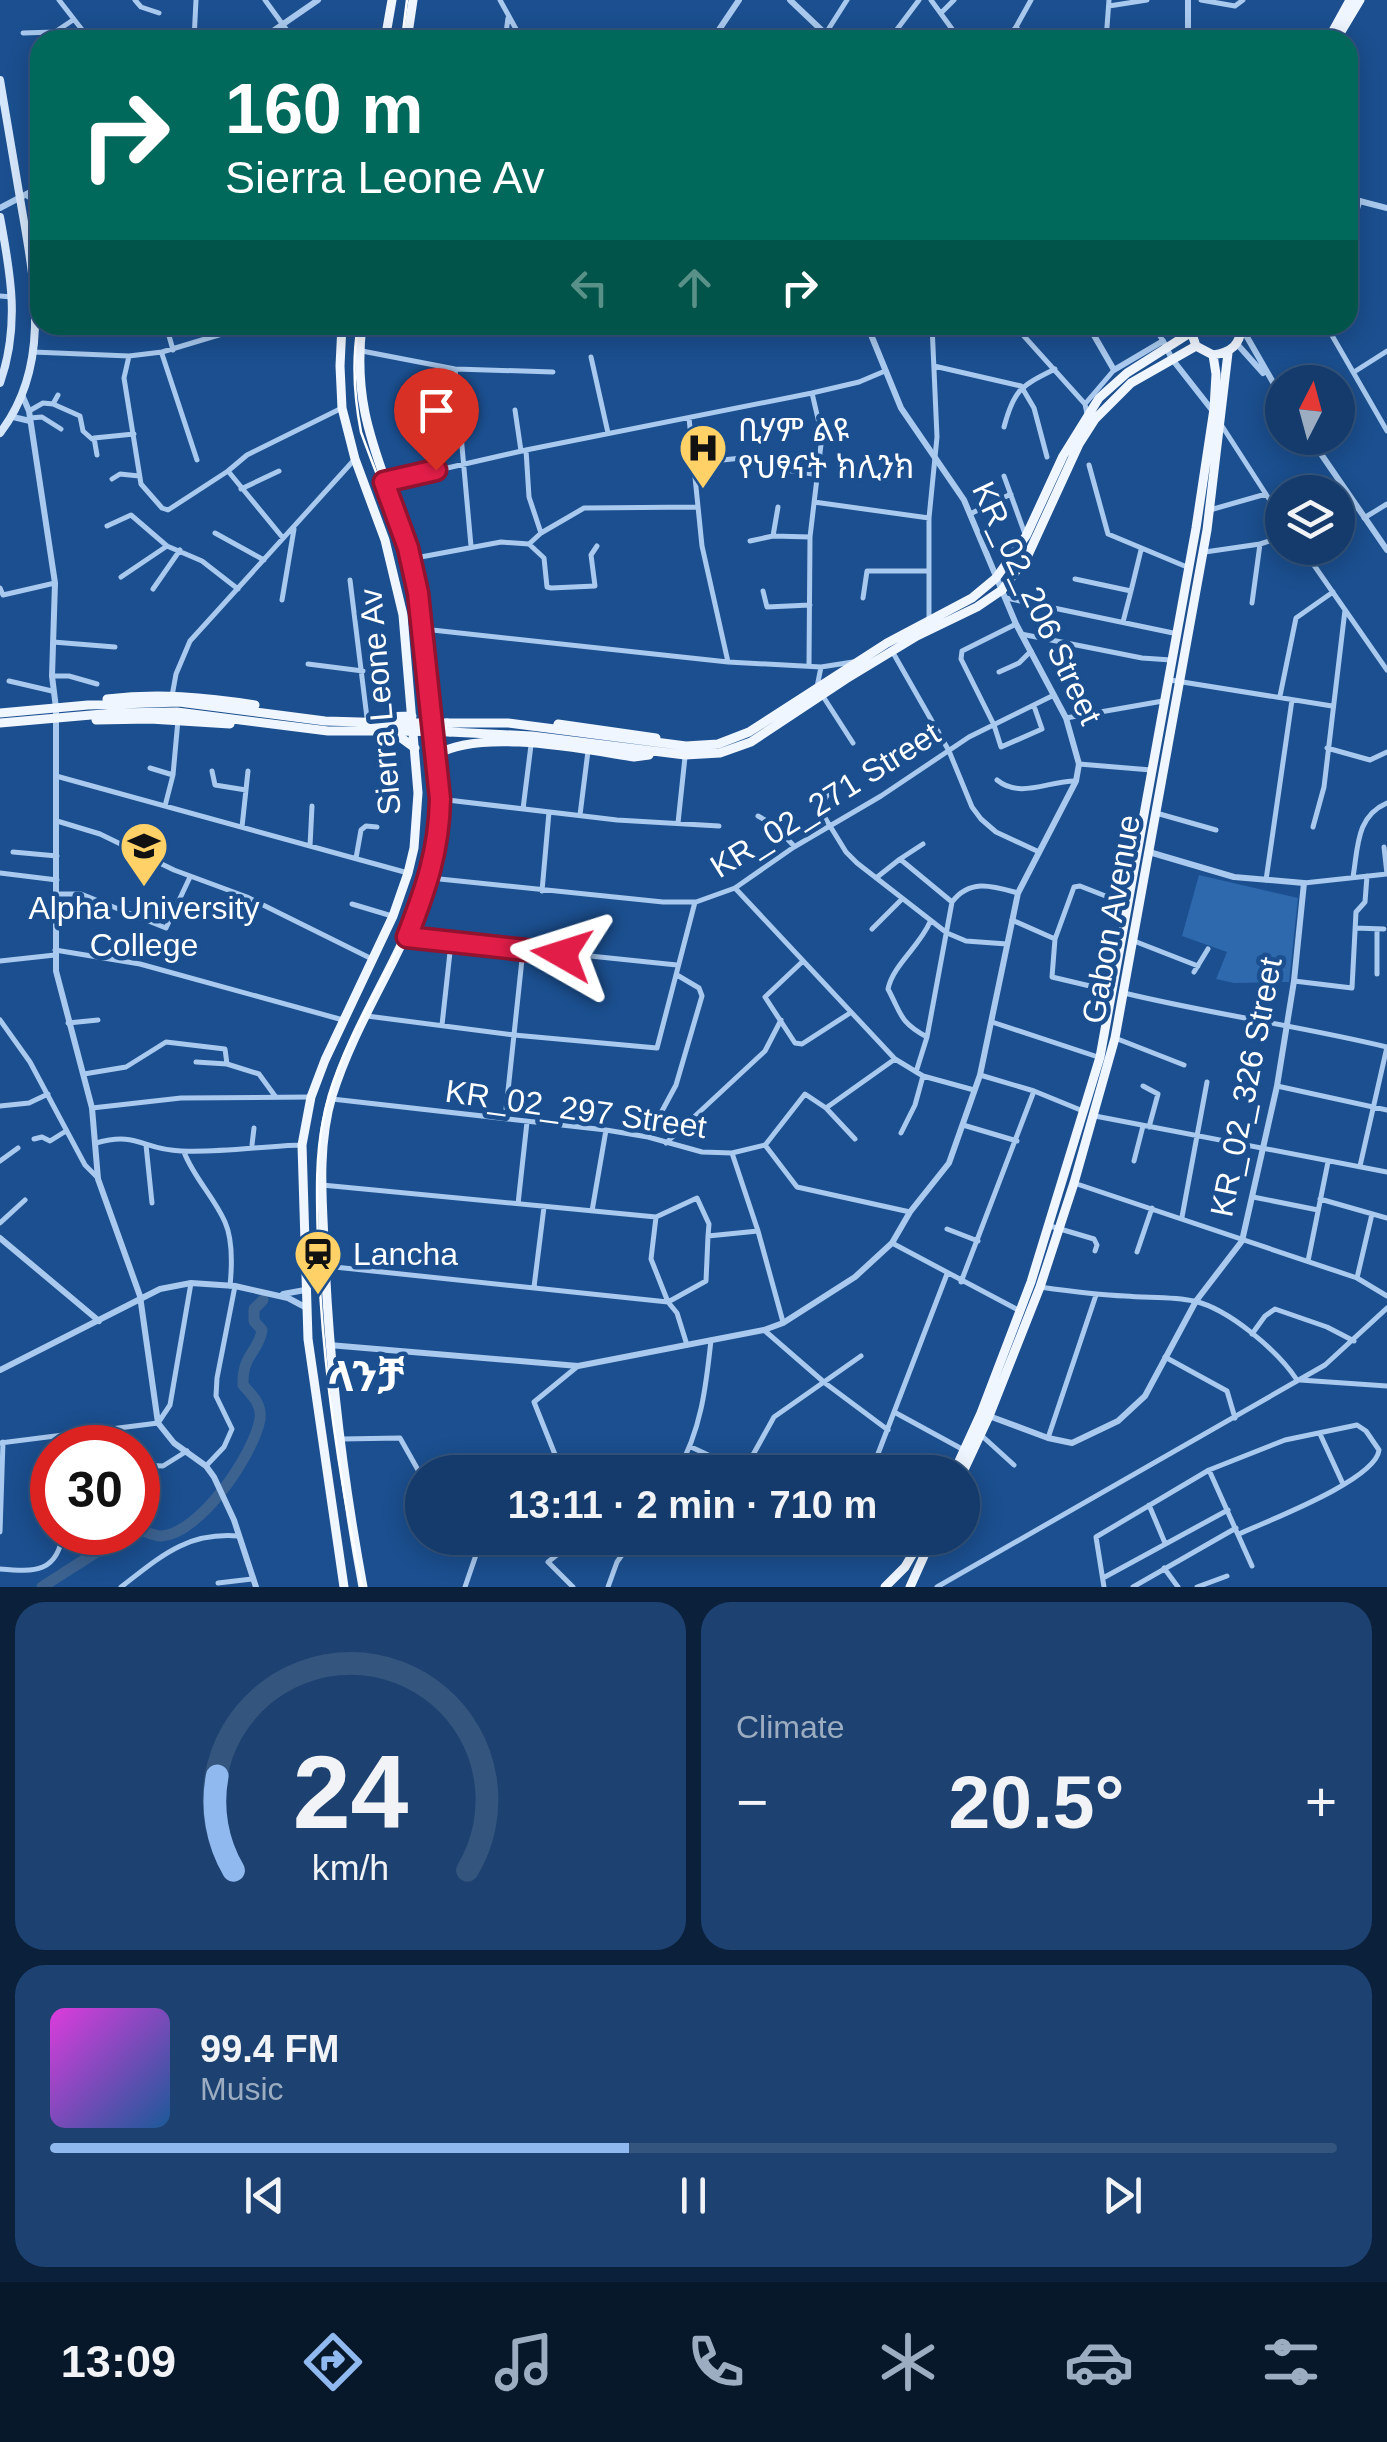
<!DOCTYPE html>
<html lang="en">
<head>
<meta charset="utf-8">
<style>
  :root { --surface:#143b6b; --page:#1d4271; --text:#f1f3f6; --muted:#9dadc1; --line:#33557e; --accent:#90b9f0 }
  body { margin:0; font-family:Arial,"Noto Sans Ethiopic",sans-serif; background:var(--page); color:var(--text); height:100vh; display:flex; flex-direction:column; font-size:38px; white-space:nowrap }
  * { box-sizing:border-box; margin:0 }
  p { font-size:32px; color:var(--muted) }
  .icon { flex:none; width:55px; height:55px; fill:none; stroke:currentColor; stroke-width:2; stroke-linecap:round; stroke-linejoin:round }
  .map { position:relative; height:1587px; overflow:hidden }
  .side { display:flex; flex-direction:column; gap:15px; padding:15px; background:#0b203b; flex:1 }
  .side>* { flex:none }
  .hud { position:absolute; left:30px; top:30px; width:1328px; height:305px; border-radius:30px; box-shadow:0 5px 25px #0003,0 0 0 2px var(--line); background:#00695c; color:#fff; overflow:hidden }
  .needle { width:65px; rotate:6deg }
  .fabs { position:absolute; left:1265px; top:365px; display:grid; gap:20px }
  .fabs a { display:grid; place-items:center; width:90px; height:90px; border-radius:50%; background:var(--surface); box-shadow:0 5px 25px #0003,0 0 0 2px var(--line); font-size:50px }
  .speed { position:absolute; left:30px; top:1425px; display:flex; gap:20px; font-size:50px; font-weight:700; text-align:center }
  .speed>* { display:grid; place-content:center; width:130px; height:130px; border-radius:50%; background:var(--surface); box-shadow:0 5px 25px #0003,0 0 0 2px var(--line); line-height:1 }
  .speed .limit { border:15px solid #d22; background:#fff; color:#111 }
  .pin { position:absolute; display:grid; place-items:center; width:85px; height:85px; color:#fff; margin:-102px -42px; border-radius:50% 50% 50% 0; rotate:-45deg; box-shadow:0 0 10px #0007 }
  .pin .icon { rotate:45deg }
  .me { position:absolute; width:110px; margin:-55px; rotate:276deg; stroke-linejoin:round; filter:drop-shadow(0 0 8px #0008) }
  .turn { display:flex; align-items:center; gap:35px; height:210px; padding:0 30px; font-size:45px }
  .turn .icon { width:130px; height:130px; stroke-width:2.5 }
  .turn b { display:block; font-size:70px; line-height:85px }
  .lanes { display:flex; align-items:center; height:95px; padding:0 30px; background:#0003; justify-content:center; gap:50px; direction:ltr }
  .lanes .off { opacity:.35 }
  .big { font-size:75px; font-weight:700; line-height:1.1 }
  .side .card { flex:1; display:flex; flex-direction:column; justify-content:center; gap:15px; min-width:0; padding:0 35px; border-radius:30px; background:var(--page) }
  .side .dial { align-items:center; gap:0 }
  .dial svg { height:260px; overflow:visible; fill:none; stroke:var(--line); stroke-width:7; stroke-linecap:round; text-anchor:middle }
  .dial text { fill:var(--text); stroke:none }
  .song { display:flex; align-items:center; gap:30px }
  .cover { width:120px; height:120px; border-radius:15px; background:linear-gradient(135deg,hsl(300 70% 55%),hsl(210 70% 35%)) }
  .played { height:10px; border-radius:5px; background:linear-gradient(90deg,var(--accent) 45%,var(--line) 45%) }
  .keys { display:flex; justify-content:space-around; direction:ltr }
  .heat { display:flex; justify-content:space-between; align-items:center; font-size:55px; direction:ltr }
  .side .tiles { flex:1; display:grid; gap:15px; grid-template-columns:1fr 1fr }
  .card:last-child { grid-column:span 2 }
  .trip { position:absolute; left:405px; top:1455px; width:575px; height:100px; border-radius:50px; background:var(--surface); box-shadow:0 5px 25px #0003,0 0 0 2px var(--line); font-weight:700; line-height:100px; text-align:center }
  .tabs { display:flex; height:160px; justify-content:space-around; align-items:center; background:#08182b; color:var(--muted) }
  .tabs .icon { width:70px; height:70px }
  .tabs .selected { color:var(--accent) }
  .tabs b { font-size:45px; color:var(--text) }
  .map>svg:first-child { display:block }
  .green { fill:#2e69ad }
  .lines { fill:none; stroke-linecap:round; stroke-linejoin:round }
  .river { stroke:#3c6290; stroke-width:11 }
  .minor { stroke:#a9c9ee; stroke-width:5 }
  .tertiary { stroke:#a9c9ee; stroke-width:6 }
  .secondary { stroke:#d6e6fa; stroke-width:8 }
  .primary { stroke:#f0f6ff; stroke-width:9 }
  .tram { stroke:#fff; stroke-width:2.5 }
  .primary-bridge { stroke:#f0f6ff; stroke-width:9 }
  .route-casing { stroke:#92132f; stroke-width:25 }
  .route { stroke:#e11d48; stroke-width:18 }
  .labels { text-anchor:middle; stroke-width:9; stroke-linejoin:round; paint-order:stroke }
  .poi-label { font-size:32px; fill:#fff; stroke:#1b4f8f; text-anchor:start }
  .street-label { font-size:32px; fill:#fff; stroke:#1b4f8f }
  .district-label { font-size:42px; font-weight:bold; fill:#fff; stroke:#1b4f8f }
</style>
</head>
<body>
<div class="map">
<svg width="1387" height="1587" viewBox="0 0 1387 1587">
  <rect width="100%" height="100%" fill="#1b4f8f"/>
  <path class="green" d="M1199 875 1298 898 1289 982 1234 983 1216 979 1227 952 1182 936Z"/>
  <g class="lines">
    <path class="river" d="M138 1529C144 1531 154 1536 161 1536 200 1534 254 1454 260 1419 262 1404 252 1395 243 1385 242 1354 259 1352 262 1330L254 1321V1309L263 1300
      M42 1587 95 1553 98 1532"/>
    <path class="minor" d="M59 0 90 40
      M135 0 141 7 159 13
      M265 0 294 40
      M500 0 522 40
      M931 0 960 40
      M1201 0 1235 6 1243 0
      M1109 6 1147 0
      M942 12 954 0
      M1016 27 1031 0
      M23 33 55 32 73 20
      M826 33 847 0
      M194 40 196 0
      M505 40 508 18
      M889 40 919 0
      M1005 40 1016 27 1027 40
      M1078 40H1087
      M1106 40 1109 0
      M27 196 40 205
      M26 232 40 233
      M1348 238 1360 201
      M0 296 12 297
      M94 325H95
      M166 325 173 350
      M1014 325 1085 404 1087 414
      M1153 325 1163 341
      M1326 325 1387 431
      M362 351 455 369 553 372
      M33 352 129 356 162 352 252 325
      M162 354 197 460
      M129 356 124 378 141 484 162 508 168 510 228 471 283 538
      M591 357 608 433
      M934 366 1021 386 1034 408 1047 457
      M455 369 471 546
      M1354 372 1387 351
      M53 404 80 416 83 431 92 439
      M1085 404 1114 370
      M407 409 458 408
      M515 410 521 451
      M29 411 43 403 53 404 58 395
      M30 418 42 417 61 429
      M689 418 702 546 728 662
      M1222 426 1282 519
      M1004 427C1014 389 1021 386 1055 369
      M526 450 529 497 541 533
      M97 455 94 438 134 434
      M694 463 751 457
      M1089 465 1108 534 1187 567
      M773 468 819 475
      M228 471 247 455 342 408
      M1004 476 1025 534
      M112 479 120 474 139 476
      M386 482 526 450 812 393 859 382 885 371
      M241 489 279 471
      M814 502 929 518
      M778 507 773 536 810 537
      M1210 510 1266 494
      M970 514 1011 494
      M1364 518 1387 504
      M107 526 131 515 167 546 202 561 238 589
      M215 533 264 560
      M750 541 773 536
      M529 544 544 558 547 587 551 588 595 586 591 555 597 546
      M1260 544 1282 537
      M1302 548 1387 670
      M1205 552 1260 544 1252 603
      M410 559 501 542 529 544 541 533 584 508 697 507
      M121 577 167 546
      M1075 579 1131 591 1141 550
      M350 580 367 718
      M0 588 3 595 55 583
      M153 589 180 550
      M763 591 767 607 810 605
      M863 598 867 571H928
      M1006 598 1178 634
      M282 600 294 529
      M929 620V518L937 437 932 325
      M1123 622 1131 591
      M1016 624 962 651 961 659 994 725 1001 747 1042 729 1034 706
      M423 629 728 662 821 667 853 662
      M1021 634 1142 658 1171 660
      M53 642 115 647
      M892 651 949 751 972 807 981 819 996 832 1037 851
      M308 664 363 671
      M809 665 810 537 822 436 812 393
      M821 667 817 687 853 743
      M999 672 1019 663 1031 651
      M52 676H69L97 684
      M1170 680 1332 706
      M9 681 52 691
      M172 696 176 674 190 641 354 460
      M1280 696 1296 618 1333 592
      M1066 718 1163 701
      M1327 748 1370 760 1387 752
      M898 754 938 731
      M1079 764 1151 770
      M150 768 173 775
      M212 771 215 785 246 790
      M56 776 408 873
      M997 780C1020 799 1048 781 1075 781
      M832 788 819 808 846 852 857 863 947 933 966 941 1007 944
      M439 799 617 820 719 826
      M165 806 173 775 178 720
      M523 809 531 745
      M1156 813 1216 830
      M580 815 588 751
      M758 816 774 825 794 846
      M57 821 100 834 174 870 247 897 372 959
      M678 823 685 757
      M242 827 248 771
      M1313 827 1324 787 1345 610
      M310 846 312 806
      M1384 847 1387 874
      M13 852 57 856
      M356 858 361 830 366 826 377 827
      M900 859 923 844
      M0 873 57 880
      M1353 877C1358 848 1356 816 1387 803
      M430 878 663 902H696L735 888 794 847 881 796 969 737 1054 695
      M876 878 900 859 952 902
      M1266 880 1292 700
      M1304 883 1387 874
      M735 888 895 1059 923 1076 974 1090
      M542 891 549 812
      M57 894H81L166 928 190 877
      M952 902C970 878 993 886 1018 893
      M352 904 392 916
      M1012 920 1055 939 1052 977 1111 991
      M1355 928 1384 929
      M872 929 901 900
      M1377 929V974
      M407 937 677 965
      M1055 939 1074 887 1080 886 1126 904
      M1134 941 1198 966
      M55 950 140 964 343 1020
      M0 961 55 955
      M802 962 765 997 795 1043 802 1044 850 1013
      M1194 972 1208 949
      M1294 981 1352 988 1356 912 1365 902 1367 876
      M1124 993C1211 1014 1300 1026 1387 1047
      M367 1016 514 1035 657 1048 695 902
      M0 1020 30 1062 85 1165 98 1178
      M992 1022 1098 1057
      M68 1023 98 1020
      M442 1025 451 943
      M927 1037C899 1022 901 1013 888 989 893 965 919 947 930 922
      M1115 1038 1184 1065
      M196 1062 227 1064
      M916 1072 927 1037 952 902
      M84 1074 126 1067 166 1042 225 1049 227 1064 259 1074 275 1096
      M980 1075 1034 1091 1083 1111
      M1143 1086 1158 1094 1149 1127
      M1277 1086 1387 1110
      M332 1099 606 1130 648 1137 702 1152 732 1153 765 1145 797 1187 910 1212
      M0 1106 29 1103 48 1094
      M92 1108 181 1098 311 1097
      M826 1108 895 1059
      M1095 1116 1387 1172
      M505 1119 523 950
      M963 1125 1017 1141
      M901 1133 915 1105 923 1076
      M648 1137 676 1085 702 996 699 988 677 975
      M34 1139 42 1137 50 1141 66 1131
      M96 1143C138 1131 142 1150 181 1151 221 1153 262 1146 302 1145
      M666 1143 765 1051 781 1020
      M766 1144 805 1094 826 1108 855 1139
      M146 1145 152 1203
      M252 1145 254 1128
      M184 1152C194 1178 214 1197 225 1222 233 1240 232 1266 230 1286
      M732 1153 758 1231 783 1322
      M0 1161 18 1148
      M1134 1161 1143 1126
      M1360 1166 1387 1047
      M1074 1183 1357 1278 1387 1296
      M322 1185 656 1217 697 1198 709 1224 708 1236
      M1253 1197 1318 1210
      M1320 1199 1387 1218
      M518 1204 527 1122
      M592 1211 606 1130
      M656 1217 651 1259 668 1302 677 1313 687 1345
      M1182 1217 1207 1082
      M0 1223 25 1200
      M1050 1226 1094 1239 1097 1245 1095 1251
      M947 1229 978 1241
      M892 1243 1020 1311
      M1137 1252 1152 1208
      M1308 1261 1328 1162
      M325 1266 668 1302 706 1281 708 1236 758 1231
      M1357 1278 1372 1214
      M961 1282 1034 1091
      M534 1287 544 1207
      M1040 1287C1068 1291 1096 1295 1125 1296 1147 1298 1172 1296 1194 1301 1229 1309 1278 1351 1297 1380
      M764 1330 825 1383 888 1430
      M1252 1334 1265 1316 1275 1309 1327 1327 1354 1341
      M1165 1357 1227 1391 1235 1418
      M1300 1380 1387 1386
      M896 1413 962 1449
      M1320 1434 1343 1484
      M981 1435 1014 1465
      M1048 1438 1096 1295
      M342 1439 400 1438 422 1477
      M0 1443 158 1423 170 1405 191 1283
      M691 1447 743 1471
      M41 1464 52 1463
      M138 1465 163 1466 187 1451
      M206 1466 224 1447 232 1429 216 1396 217 1378 235 1286
      M1209 1470 1252 1566
      M744 1471 774 1417 861 1356
      M475 1472 505 1460
      M562 1472 534 1402 578 1366
      M677 1472C701 1431 706 1387 711 1340
      M871 1472 947 1274
      M1149 1505 1165 1543
      M0 1532 3 1442
      M888 1538 914 1552
      M1164 1568 1178 1587
      M0 1569C35 1572 58 1573 63 1532
      M1103 1578 1228 1510
      M218 1583 252 1579
      M121 1587C160 1557 186 1532 238 1536
      M465 1587 477 1552 468 1538
      M573 1587 548 1562 578 1538
      M608 1587 617 1562 634 1538
      M937 1587 1325 1365 1387 1308
      M1104 1587 1096 1537 1209 1470 1285 1440 1357 1425 1366 1431 1379 1450C1376 1480 1267 1521 1239 1534
      M1133 1587 1236 1528
      M1197 1587 1227 1576"/>
    <path class="tertiary" d="M790 0 832 40
      M1188 0V40
      M260 40 318 0
      M712 40 739 0
      M1348 198 1387 208
      M0 208 40 187
      M1088 325 1114 370 1163 341 1172 359 1212 410
      M1243 330 1282 398
      M1237 344 1263 373
      M23 397 29 411 55 583 52 676 56 708V971L92 1108 98 1179 140 1296 158 1423 174 1443 206 1466 214 1477 234 1520 256 1587
      M13 417 30 421
      M1310 438 1387 550
      M0 1238 99 1321
      M283 1294 305 1290
      M329 1345 578 1366 764 1330 783 1323 855 1277 892 1243 910 1212 949 1163 980 1075 1018 893 1076 781 1079 764 1066 718 1016 624 964 500 901 408 867 325
      M0 1370 160 1289 191 1283 235 1286 288 1298 305 1307
      M989 1416 1048 1438 1072 1443 1118 1421 1145 1396 1196 1301 1242 1241 1277 1086 1294 981 1304 883 1234 877 1149 852"/>
    <path class="secondary" d="M0 80C7 123 15 167 22 210 35 285 51 367 0 433
      M0 217C11 275 20 326 0 383"/>
    <path class="primary" d="M385 40 392 0
      M407 40 413 0
      M1328 40 1350 0
      M1336 40 1360 0
      M342 325 340 366 342 408 355 459 385 540 403 615 418 793 414 848 408 873 393 916 325 1060 311 1097 302 1145 308 1339 344 1587
      M362 325C350 426 390 472 411 563 429 639 434 720 439 799 438 918 365 990 332 1096 316 1150 323 1207 325 1262 330 1372 343 1479 363 1587
      M1189 325 1196 346 1213 355C1232 352 1240 345 1242 325
      M107 699C158 693 205 697 255 705
      M0 713 88 705 179 702 325 721 394 723
      M380 717 412 716
      M96 720 150 719 230 724
      M0 723 114 713 177 712 328 731H394
      M447 723H508L686 746 718 744 749 732 887 643 972 598 996 578 1026 536 1063 456 1099 398 1127 373 1190 333
      M558 724 656 738
      M450 732 532 736 685 755 720 753 751 742 846 679 917 636 977 607 1002 590 1028 555 1079 444 1095 419 1131 383 1196 346
      M385 737H400L415 748
      M436 755C480 728 582 749 634 757L649 755
      M954 1472 981 1413 1031 1282 1100 1057 1196 528 1214 409 1216 374 1213 355
      M962 1474 989 1416 1040 1287 1074 1183 1115 1038 1207 530 1228 353
      M885 1587 905 1567 922 1538
      M910 1587 932 1538"/>
    <path class="tram" d="M402 40 407 0
      M358 325C352 361 354 396 361 432 376 474 395 517 406 561 422 624 428 691 432 756 434 795 438 839 427 877 402 962 340 1033 323 1121 315 1160 317 1201 318 1242 321 1358 338 1473 362 1587"/>
    <path class="primary-bridge" d="M394 723H447
      M394 731 450 732"/>
  </g>
  <g class="lines">
    <g class="route-casing">
      <path id="route" d="M436 470 384 482 408 548 418 593 440 799C439 851 426 888 407 937L562 954"/>
    </g>
    <use href="#route" class="route"/>
  </g>
  <defs>
    <g id="hospital-pin" transform="scale(2.5)"><path d="M0 17L-7.5 6A9.5 9.5 0 1 1 7.5 6Z" fill="#ffd166" stroke="#1b4f8f"/><path d="M-5-5h3v3.5h4V-5h3V5h-3V1.5h-4V5h-3Z" fill="#111"/></g>
    <g id="university-pin" transform="scale(2.5)"><path d="M0 17L-7.5 6A9.5 9.5 0 1 1 7.5 6Z" fill="#ffd166" stroke="#1b4f8f"/><path d="M0-5L7-2L0 1L-7-2ZM-4 1L0 2.5L4 1V4Q0 6-4 4Z" fill="#111"/></g>
    <g id="station-pin" transform="scale(2.5)"><path d="M0 17L-7.5 6A9.5 9.5 0 1 1 7.5 6Z" fill="#ffd166" stroke="#1b4f8f"/><path d="M-3-6H3Q5-6 5-4V2Q5 4 3 4L4.5 6H3L1.5 4h-3L-3 6H-4.5L-3 4Q-5 4-5 2V-4Q-5-6-3-6ZM-3.5-4v3h7v-3ZM-3.5 1v1.5H-2V1ZM2 1v1.5H3.5V1Z" fill="#111"/></g>
  </defs>
  <g fill-rule="evenodd">
    <use href="#hospital-pin" x="703" y="448"/>
    <use href="#university-pin" x="144" y="846"/>
    <use href="#station-pin" x="318" y="1254"/>
  </g>
  <g class="labels">
    <g class="poi-label">
      <text x="738" y="441">ቢሃም ልዩ<tspan x="738" dy="37">የህፃናት ክሊንክ</tspan></text>
      <text x="144" y="919" text-anchor="middle">Alpha University<tspan x="144" dy="37">College</tspan></text>
      <text x="353" y="1265">Lancha</text>
    </g>
    <g class="street-label">
      <text transform="translate(1037 603) rotate(65)" y="11">KR_02_206 Street</text>
      <text transform="translate(380 702) rotate(-95)" y="11">Sierra Leone Av</text>
      <text transform="translate(825 800) rotate(-32)" y="11">KR_02_271 Street</text>
      <text transform="translate(1111 919) rotate(-80)" y="11">Gabon Avenue</text>
      <text transform="translate(1246 1087) rotate(-79)" y="11">KR_02_326 Street</text>
      <text transform="translate(576 1109) rotate(8)" y="11">KR_02_297 Street</text>
    </g>
    <g class="district-label">
      <text x="366" y="1391">ላንቻ</text>
    </g>
  </g>
</svg>
<div class="fabs">
<a><svg class="needle" viewBox="-14 -14 28 28"><path d="M0-13l5 13h-10z" fill="#e53935"/><path d="M0 13l5-13h-10z" fill="#9dadc1"/></svg></a>
<a><svg class="icon" aria-label="layers" viewBox="0 0 24 24"><path d="M12 4l9 5-9 5-9-5zM3 14l9 5 9-5"/></svg></a>
</div>
<div class="speed"><div class="limit">30</div></div>
<div class="pin" style="left:436px;top:470px;background:#d93025"><svg class="icon" aria-label="arrive" viewBox="0 0 24 24"><path d="M6 21V4h12l-3 4 3 4H6"/></svg></div>
<svg class="me" style="left:562px;top:954px" viewBox="-20 -20 40 40"><path d="M0-17L14 15 0 8-14 15z" fill="#e11d48" stroke="#fff" stroke-width="4"/></svg>
<div class="trip">13:11 · 2 min · 710 m</div>
<div class="hud">
<div class="turn"><svg class="icon" aria-label="right" viewBox="0 0 24 24"><path d="M7 20v-9h11M14 6l5 5-5 5"/></svg><div><b>160 m</b>Sierra Leone Av</div></div>
<div class="lanes"><svg class="icon off" aria-label="left" viewBox="0 0 24 24"><path d="M17 20v-9H6M10 6l-5 5 5 5"/></svg><svg class="icon off" aria-label="ahead" viewBox="0 0 24 24"><path d="M12 20V5M6 11l6-6 6 6"/></svg><svg class="icon" aria-label="right" viewBox="0 0 24 24"><path d="M7 20v-9h11M14 6l5 5-5 5"/></svg></div>
</div>
</div>
<section class="side">
<div class="tiles">
<div class="card dial"><svg viewBox="0 0 100 80">
<path d="M14 69A42 42 0 1 1 86 69"/>
<path d="M14 69A42 42 0 0 1 9 40" stroke="#90b9f0"/>
<text x="50" y="56" font-size="32" font-weight="700">24</text>
<text x="50" y="72" font-size="11">km/h</text>
</svg></div>
<div class="card"><p>Climate</p>
<div class="heat"><a>−</a><b class="big">20.5°</b><a>+</a></div>
</div>
<div class="card">
<div class="song"><i class="cover"></i><div><b>99.4 FM</b><p>Music</p></div></div>
<div class="played"></div>
<div class="keys"><svg class="icon" aria-label="previous" viewBox="0 0 24 24"><path d="M18 5L8 12l10 7zM5 5v14"/></svg><svg class="icon" aria-label="pause" viewBox="0 0 24 24"><path d="M8 5v14M16 5v14"/></svg><svg class="icon" aria-label="next" viewBox="0 0 24 24"><path d="M6 5l10 7-10 7zM19 5v14"/></svg></div>
</div>
</div>
</section>
<nav class="tabs">
<b>13:09</b>
<svg class="icon selected" aria-label="directions" viewBox="0 0 24 24"><path d="M12 3l9 9-9 9-9-9zM9 14v-3h6M13 9l2 2-2 2"/></svg>
<svg class="icon" aria-label="music" viewBox="0 0 24 24"><path d="M9 18V5l10-2v13"/><circle cx="6" cy="18" r="3"/><circle cx="16" cy="16" r="3"/></svg>
<svg class="icon" aria-label="phone" viewBox="0 0 24 24"><path d="M5 4h4l2 5-3 2q2 4 5 5l2-3 5 2v4C11 20 4 13 5 4z"/></svg>
<svg class="icon" aria-label="climate" viewBox="0 0 24 24"><path d="M12 3v18M4 7l16 10M4 17L20 7"/></svg>
<svg class="icon" aria-label="car" viewBox="0 0 24 24"><path d="M5 17H2v-5l4-1 3-4h7l3 4 3 1v5h-3M9 17h6M6 11h13"/><circle cx="7" cy="17" r="2"/><circle cx="17" cy="17" r="2"/></svg>
<svg class="icon" aria-label="filters" viewBox="0 0 24 24"><path d="M4 7h16M4 17h16"/><circle cx="9" cy="7" r="2"/><circle cx="15" cy="17" r="2"/></svg>
</nav>
</body>
</html>
